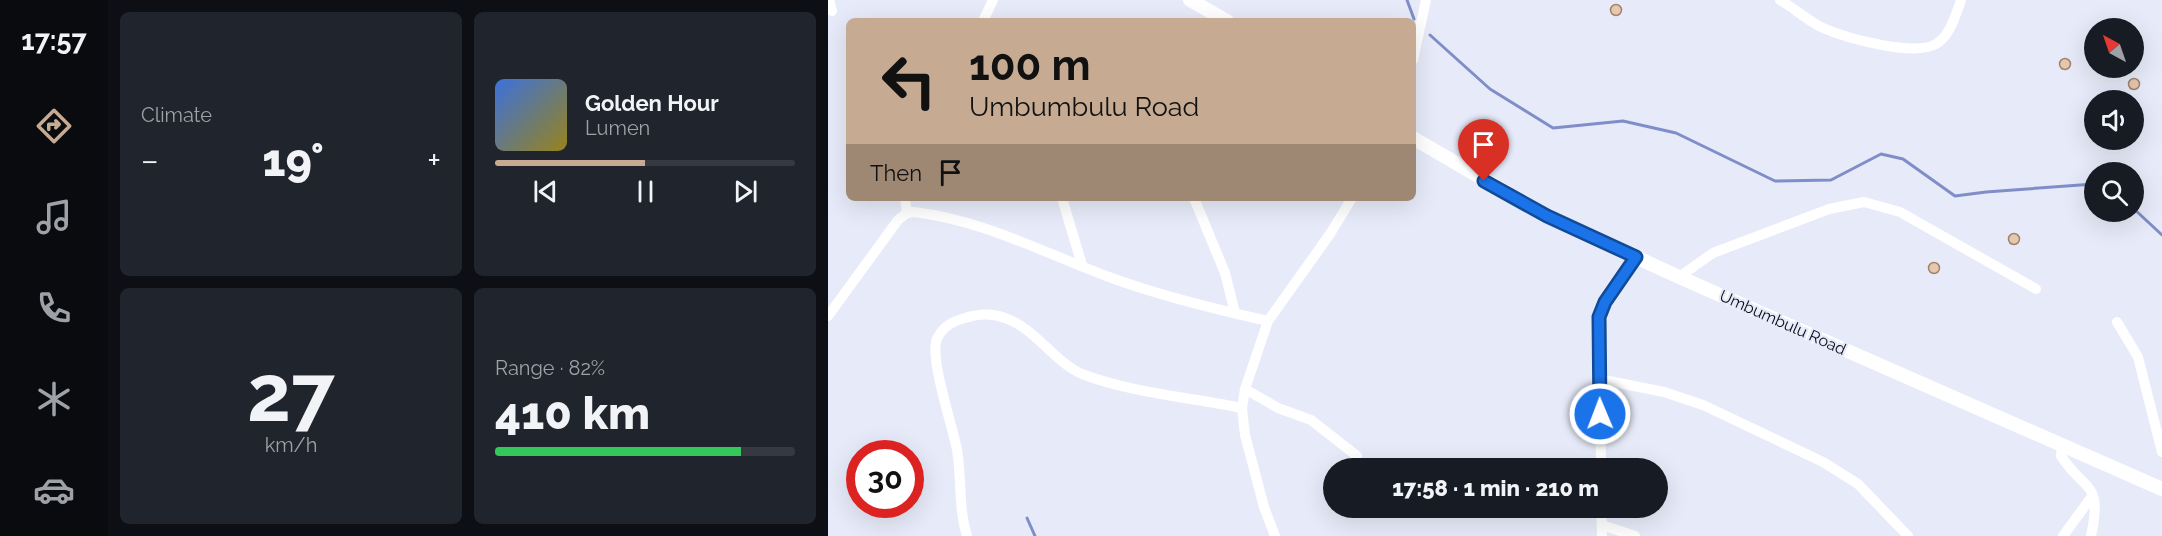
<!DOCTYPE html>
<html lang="en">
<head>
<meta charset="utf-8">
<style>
  :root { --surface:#171b24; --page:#20242c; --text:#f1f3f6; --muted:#9ea1a6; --line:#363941; --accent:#c6ab92 }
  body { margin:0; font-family:Raleway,sans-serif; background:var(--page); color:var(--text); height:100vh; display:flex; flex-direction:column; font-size:22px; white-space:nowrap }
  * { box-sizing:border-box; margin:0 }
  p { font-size:20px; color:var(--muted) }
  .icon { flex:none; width:33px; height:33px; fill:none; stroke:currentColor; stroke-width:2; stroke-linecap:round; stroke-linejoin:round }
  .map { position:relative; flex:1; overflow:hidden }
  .details { display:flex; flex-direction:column; gap:12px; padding:12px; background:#0d0f14; width:720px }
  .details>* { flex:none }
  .banner { position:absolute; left:18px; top:18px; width:570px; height:183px; border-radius:9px; box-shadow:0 6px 24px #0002; background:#c6ab92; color:#111; overflow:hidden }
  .needle { width:39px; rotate:320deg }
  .buttons { position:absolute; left:1256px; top:18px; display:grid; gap:12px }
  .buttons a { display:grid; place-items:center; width:60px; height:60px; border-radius:50%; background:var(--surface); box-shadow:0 6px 24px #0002; font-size:30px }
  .speed { position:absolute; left:18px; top:440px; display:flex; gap:12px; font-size:30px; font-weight:700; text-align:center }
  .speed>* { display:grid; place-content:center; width:78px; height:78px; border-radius:50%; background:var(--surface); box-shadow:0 6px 24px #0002; line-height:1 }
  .speed .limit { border:9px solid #d22; background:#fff; color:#111 }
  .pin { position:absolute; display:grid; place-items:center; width:51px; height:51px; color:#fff; margin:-62px -26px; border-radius:50% 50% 50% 0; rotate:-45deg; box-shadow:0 0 6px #0007 }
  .pin .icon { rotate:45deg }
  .me { position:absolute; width:66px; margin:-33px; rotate:359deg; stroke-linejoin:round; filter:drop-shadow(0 0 4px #0008) }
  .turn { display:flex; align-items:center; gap:21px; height:126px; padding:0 24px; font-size:27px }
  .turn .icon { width:78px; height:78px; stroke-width:2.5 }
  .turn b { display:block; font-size:42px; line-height:51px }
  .then { display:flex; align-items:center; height:57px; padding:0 24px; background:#0003; gap:12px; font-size:22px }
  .big { font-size:45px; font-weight:800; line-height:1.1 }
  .details .tile { flex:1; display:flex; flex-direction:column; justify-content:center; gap:9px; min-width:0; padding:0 21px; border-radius:9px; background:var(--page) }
  .details .dial { align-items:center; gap:0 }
  .dial b { font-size:78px; line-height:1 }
  .song { display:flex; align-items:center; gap:18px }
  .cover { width:72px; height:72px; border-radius:9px; background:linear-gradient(135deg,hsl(220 70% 55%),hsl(50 70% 35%)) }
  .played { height:6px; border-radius:3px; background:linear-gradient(90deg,var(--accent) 50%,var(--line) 50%) }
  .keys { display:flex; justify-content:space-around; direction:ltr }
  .heat { display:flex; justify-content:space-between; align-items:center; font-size:33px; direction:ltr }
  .charge { height:9px; border-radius:4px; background:linear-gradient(90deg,#34c759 82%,var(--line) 0) }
  .details .tiles { flex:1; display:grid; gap:12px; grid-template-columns:repeat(2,1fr) }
  .trip { position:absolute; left:495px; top:458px; width:345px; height:60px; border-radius:30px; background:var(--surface); box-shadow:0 6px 24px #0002; font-weight:800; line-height:60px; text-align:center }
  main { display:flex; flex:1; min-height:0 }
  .menu { display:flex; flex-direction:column; width:108px; justify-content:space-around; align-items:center; background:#090b0e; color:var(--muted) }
  .menu .icon { width:42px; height:42px }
  .menu .active { color:var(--accent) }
  .menu b { font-size:27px; color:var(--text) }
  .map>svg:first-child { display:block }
  .shadow { fill:#0003 }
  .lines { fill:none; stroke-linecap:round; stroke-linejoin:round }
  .stream { stroke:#7f8ec8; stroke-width:3 }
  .building { fill:#e7c8af; stroke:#a1836c; stroke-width:1.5 }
  .minor { stroke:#fff; stroke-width:10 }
  .major { stroke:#fff; stroke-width:14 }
  .route-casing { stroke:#114b97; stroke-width:15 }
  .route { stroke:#1a73e8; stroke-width:10 }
  .labels { text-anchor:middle; stroke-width:4.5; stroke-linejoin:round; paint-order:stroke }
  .street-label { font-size:16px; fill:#0b0e19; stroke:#e7ebf9 }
</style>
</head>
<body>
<main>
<nav class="menu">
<b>17:57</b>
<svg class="icon active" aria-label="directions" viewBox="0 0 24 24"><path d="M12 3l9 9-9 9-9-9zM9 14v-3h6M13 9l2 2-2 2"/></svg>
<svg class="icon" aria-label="music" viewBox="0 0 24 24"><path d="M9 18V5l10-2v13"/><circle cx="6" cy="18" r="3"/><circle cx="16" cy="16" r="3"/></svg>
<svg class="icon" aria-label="phone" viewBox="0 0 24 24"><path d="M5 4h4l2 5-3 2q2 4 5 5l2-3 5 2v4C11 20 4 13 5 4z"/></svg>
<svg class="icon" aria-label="climate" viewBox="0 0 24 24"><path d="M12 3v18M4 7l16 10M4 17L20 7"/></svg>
<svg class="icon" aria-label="car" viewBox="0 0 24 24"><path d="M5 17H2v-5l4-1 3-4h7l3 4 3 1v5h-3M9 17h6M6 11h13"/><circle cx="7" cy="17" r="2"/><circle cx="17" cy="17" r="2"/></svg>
</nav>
<section class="details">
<div class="tiles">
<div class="tile"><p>Climate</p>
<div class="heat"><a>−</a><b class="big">19°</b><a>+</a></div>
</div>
<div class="tile">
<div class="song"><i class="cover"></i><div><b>Golden Hour</b><p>Lumen</p></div></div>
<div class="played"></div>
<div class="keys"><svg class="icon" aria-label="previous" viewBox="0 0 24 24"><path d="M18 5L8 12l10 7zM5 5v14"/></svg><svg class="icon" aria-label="pause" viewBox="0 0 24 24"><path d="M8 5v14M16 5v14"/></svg><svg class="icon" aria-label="next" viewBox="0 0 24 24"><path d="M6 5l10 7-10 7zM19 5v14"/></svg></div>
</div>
<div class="tile dial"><b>27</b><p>km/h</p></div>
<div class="tile"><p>Range · 82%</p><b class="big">410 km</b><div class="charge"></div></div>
</div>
</section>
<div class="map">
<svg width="1334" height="536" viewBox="0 0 1334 536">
  <rect width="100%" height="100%" fill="#e7ebf9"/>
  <path class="shadow" d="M790 7 791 12 784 15 783 10Z
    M1238 61 1240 66 1233 70 1232 65Z
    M1306 81 1309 86 1302 90 1300 85Z
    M1188 236 1189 242 1182 245 1180 239Z
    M1107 264 1109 269 1102 273 1100 268Z"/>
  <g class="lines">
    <path class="stream" d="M579 0 586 19
      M602 35 662 89 725 128 795 121 848 133 947 181 1003 180 1053 154 1075 159 1127 196 1158 192 1266 184
      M1305 208 1334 235
      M199 518 207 536"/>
  </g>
  <path class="building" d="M782.5 10a5.5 5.5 0 1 1 11 0a5.5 5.5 0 1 1-11 0Z
    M1231.5 64a5.5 5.5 0 1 1 11 0a5.5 5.5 0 1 1-11 0Z
    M1300.5 84a5.5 5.5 0 1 1 11 0a5.5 5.5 0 1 1-11 0Z
    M1180.5 239a5.5 5.5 0 1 1 11 0a5.5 5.5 0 1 1-11 0Z
    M1100.5 268a5.5 5.5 0 1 1 11 0a5.5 5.5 0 1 1-11 0Z"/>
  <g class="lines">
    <path class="minor" d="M1 0 4 11
      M952 0C966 8 980 21 995 28 1018 38 1086 57 1108 44 1122 36 1128 14 1133 0
      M155 21 165 0
      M585 60 598 0
      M77 198 79 213
      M234 198 254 265
      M366 198 397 273 407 313
      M851 277 885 253 1001 209 1036 202 1072 212 1208 289
      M0 316 70 220 79 213 86 212C155 220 216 253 281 277 332 296 386 309 440 321
      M1289 322 1310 357 1334 452
      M771 379 836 392 875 405 995 462 1030 484 1080 536
      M417 389 450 408 483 420 529 456
      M1234 445 1233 456C1257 493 1275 480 1263 536
      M773 468 771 317 777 302 808 257
      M773 507 774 536
      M774 525 807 536
      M139 536C130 507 134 479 129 450 125 427 101 358 109 339 114 327 125 321 137 318 150 314 164 313 177 318 207 328 225 361 254 374 300 392 365 398 414 408
      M447 536 436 507 417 435 414 408 417 389 440 321 502 234 524 198
      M1235 536 1265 495"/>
    <path class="major" d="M362 0 399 21
      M585 138 719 216 851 277 1334 489"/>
  </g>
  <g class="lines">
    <g class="route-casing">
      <path id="route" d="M656 181 719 216 808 257 777 302 771 317 772 414"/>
    </g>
    <use href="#route" class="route"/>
  </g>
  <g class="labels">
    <g class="street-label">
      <text transform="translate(955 322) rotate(24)" y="6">Umbumbulu Road</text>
    </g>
  </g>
</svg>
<div class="buttons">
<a><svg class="needle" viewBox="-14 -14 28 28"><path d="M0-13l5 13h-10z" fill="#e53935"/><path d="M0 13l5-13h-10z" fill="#9ea1a6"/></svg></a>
<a><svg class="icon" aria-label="sound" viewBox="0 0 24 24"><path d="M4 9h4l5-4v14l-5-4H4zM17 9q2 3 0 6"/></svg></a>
<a><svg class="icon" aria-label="search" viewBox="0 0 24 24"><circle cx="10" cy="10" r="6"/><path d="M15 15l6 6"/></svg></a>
</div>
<div class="speed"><div class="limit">30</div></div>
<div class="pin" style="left:656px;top:181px;background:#d93025"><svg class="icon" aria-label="arrive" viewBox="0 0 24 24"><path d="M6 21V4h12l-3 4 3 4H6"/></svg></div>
<svg class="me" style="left:772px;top:414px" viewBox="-20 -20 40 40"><circle r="17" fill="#1a73e8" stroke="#fff" stroke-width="3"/><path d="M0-11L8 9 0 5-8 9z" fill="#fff"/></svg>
<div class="trip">17:58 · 1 min · 210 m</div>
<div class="banner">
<div class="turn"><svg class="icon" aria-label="left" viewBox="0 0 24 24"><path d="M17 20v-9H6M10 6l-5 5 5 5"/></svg><div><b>100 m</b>Umbumbulu Road</div></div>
<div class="then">Then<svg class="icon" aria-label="arrive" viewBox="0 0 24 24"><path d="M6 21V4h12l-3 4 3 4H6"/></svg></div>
</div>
</div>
</main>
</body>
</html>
